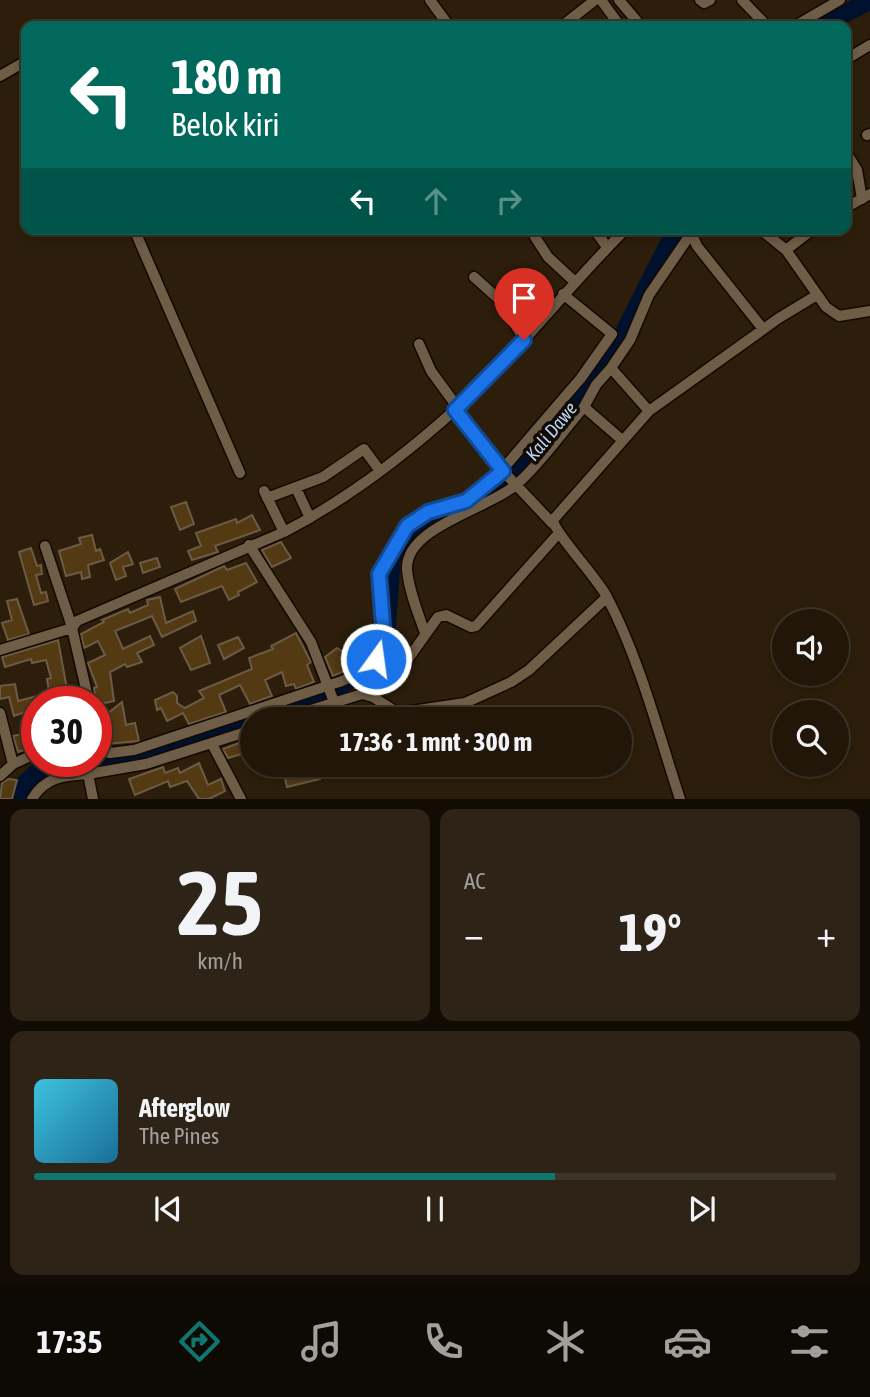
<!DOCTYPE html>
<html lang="id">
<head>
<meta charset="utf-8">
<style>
  :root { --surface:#211608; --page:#2d2316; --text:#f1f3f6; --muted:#a29f9c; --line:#3e3529; --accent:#0f766e }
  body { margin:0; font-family:"Asap Condensed",sans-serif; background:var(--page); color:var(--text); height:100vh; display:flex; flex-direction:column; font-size:26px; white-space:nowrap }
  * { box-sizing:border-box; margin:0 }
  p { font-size:23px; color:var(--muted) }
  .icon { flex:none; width:38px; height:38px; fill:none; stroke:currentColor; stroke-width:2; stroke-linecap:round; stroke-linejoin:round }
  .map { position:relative; height:799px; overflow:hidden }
  .side { display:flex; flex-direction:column; gap:10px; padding:10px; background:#120c04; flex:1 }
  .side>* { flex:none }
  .top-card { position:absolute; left:21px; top:21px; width:830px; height:214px; border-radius:14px; box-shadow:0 4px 10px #0003,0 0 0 2px var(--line); background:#00695c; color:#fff; overflow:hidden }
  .controls { position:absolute; left:772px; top:609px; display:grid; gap:14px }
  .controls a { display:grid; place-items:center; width:77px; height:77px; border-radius:50%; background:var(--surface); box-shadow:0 4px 10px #0003,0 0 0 2px var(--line); font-size:35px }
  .speed { position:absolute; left:21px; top:686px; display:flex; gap:14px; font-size:35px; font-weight:700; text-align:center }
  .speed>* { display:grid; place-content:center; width:91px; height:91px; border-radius:50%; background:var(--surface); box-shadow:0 4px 10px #0003,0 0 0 2px var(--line); line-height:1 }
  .speed .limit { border:10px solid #d22; background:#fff; color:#111 }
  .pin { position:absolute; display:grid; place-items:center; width:60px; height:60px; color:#fff; margin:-72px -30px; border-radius:50% 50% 50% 0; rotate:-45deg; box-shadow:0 0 7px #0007 }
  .pin .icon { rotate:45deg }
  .me { position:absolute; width:77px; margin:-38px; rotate:14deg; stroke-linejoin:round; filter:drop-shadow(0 0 5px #0008) }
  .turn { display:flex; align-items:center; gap:24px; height:147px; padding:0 35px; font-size:32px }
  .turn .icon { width:91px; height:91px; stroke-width:2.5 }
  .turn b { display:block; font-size:49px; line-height:60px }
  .lanes { display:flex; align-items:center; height:66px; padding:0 35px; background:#0003; justify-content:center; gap:35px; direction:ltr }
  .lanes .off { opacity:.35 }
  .big { font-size:52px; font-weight:700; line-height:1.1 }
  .side .tile { flex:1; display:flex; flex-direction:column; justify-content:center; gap:10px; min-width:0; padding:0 24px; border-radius:14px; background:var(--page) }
  .side .dial { align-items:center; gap:0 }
  .dial b { font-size:91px; line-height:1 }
  .song { display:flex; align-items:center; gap:21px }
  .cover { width:84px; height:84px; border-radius:10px; background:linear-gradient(135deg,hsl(190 70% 55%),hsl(200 70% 35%)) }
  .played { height:7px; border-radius:4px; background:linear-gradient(90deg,var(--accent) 65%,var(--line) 65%) }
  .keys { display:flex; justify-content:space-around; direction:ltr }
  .heat { display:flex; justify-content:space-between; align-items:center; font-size:38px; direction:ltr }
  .side .tiles { flex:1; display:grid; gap:10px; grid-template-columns:1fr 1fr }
  .tile:last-child { grid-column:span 2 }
  .trip { position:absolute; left:240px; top:707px; width:392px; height:70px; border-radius:35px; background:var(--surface); box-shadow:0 4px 10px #0003,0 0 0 2px var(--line); font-weight:700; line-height:70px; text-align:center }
  .tab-bar { display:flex; height:112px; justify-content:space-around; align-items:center; background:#0d0903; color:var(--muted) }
  .tab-bar .icon { width:49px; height:49px }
  .tab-bar .active { color:var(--accent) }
  .tab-bar b { font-size:32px; color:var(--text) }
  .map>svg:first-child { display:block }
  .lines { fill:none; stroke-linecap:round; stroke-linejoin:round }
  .river { stroke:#00112d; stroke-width:18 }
  .building { fill:#533a13; stroke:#6c5b46; stroke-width:2 }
  .street-casing { stroke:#140800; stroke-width:13 }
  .street { stroke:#6e5d47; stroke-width:10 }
  .route-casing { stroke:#114b97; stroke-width:18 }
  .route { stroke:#1a73e8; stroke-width:12 }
  .labels { text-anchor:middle; stroke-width:7; stroke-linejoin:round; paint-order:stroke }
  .water-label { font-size:19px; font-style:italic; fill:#b7d2f5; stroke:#100a03 }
</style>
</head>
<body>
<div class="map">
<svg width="870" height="799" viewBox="0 0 870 799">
  <rect width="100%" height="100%" fill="#2c1e0a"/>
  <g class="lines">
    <path class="river" d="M821 26 870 1
      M96 760 137 758 171 749 324 693 367 671 382 657 386 639 392 556 426 520 461 503 490 495 513 478 599 373 620 340 676 229
      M18 799 23 785 49 761"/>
  </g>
  <path class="building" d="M186 502 194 524 180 530 171 507Z
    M252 515 260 530 215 546 218 552 192 560 188 551 201 546 196 533 236 519 237 523Z
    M92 535 96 551 100 549 104 560 88 565 90 577 82 579 81 572 66 576 59 551 81 544 79 538Z
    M281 542 291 558 272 567 262 550Z
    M31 548 37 566 41 565 42 574 36 575 41 593 46 592 48 601 34 605 19 552Z
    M128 552 133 564 123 567 126 576 116 580 110 563Z
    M157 558 160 567 143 573 140 563Z
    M246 563 257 582 238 592 239 595 229 600 222 586 181 602 175 589 224 566 227 570Z
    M160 597 166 623 193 611 196 621 162 637 152 616 115 631 123 649 150 636 154 645 137 653 142 662 127 667 125 664 110 672 114 701 96 705 94 688 97 687 88 663 105 655 98 641 84 648 81 634 104 622 102 620 128 609 130 613 148 605 147 600Z
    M17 599 29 634 8 640 2 623 12 620 7 601Z
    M296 633 311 662 307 665 314 682 296 689 294 684 286 686 282 672 265 680 272 696 250 704 240 685 219 695 226 712 189 724 183 713 167 721 161 708 157 710 155 700 173 692 177 696V703L185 708 204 698 199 691 252 669 249 658 273 649 271 646Z
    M201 636 210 663 191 670 180 648Z
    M238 637 244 648 224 659 218 645Z
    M58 640 67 689 49 691 47 679 51 678 46 660 32 663 31 659 5 667 2 657Z
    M337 648 343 652 344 660 359 653 364 659 360 664 333 676 325 657Z
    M15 684 18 701 37 696V737H32L28 711 14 716 9 697 0 699V686Z
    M122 702 126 725 135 723 139 741 106 744 102 718Z
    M27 733 30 748 18 752 13 736Z
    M252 738V751L228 758 223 749Z
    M199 763 208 785 221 779 225 791 209 799H199L187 781 170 787 168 781 135 795 129 779 163 767 165 773 178 768 180 773Z
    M260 765H317L320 779 287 787 284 774 264 776Z
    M8 779 17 780 12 799H0L2 783Z"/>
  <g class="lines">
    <g class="street-casing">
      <path id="street" d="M430 0 449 26
        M601 0 620 26
        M619 0 641 26
        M700 0 704 3 710 0
        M742 0 767 26
        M562 26 595 0
        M795 26 840 0
        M845 60 870 45
        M0 76 26 61
        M867 135 870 134
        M845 151 857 170 862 199
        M845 208 870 194
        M134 229 240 473
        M594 229 607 247
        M760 229 786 250 826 307 839 316 870 311
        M691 232 697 246 763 329
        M535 237 548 257 574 281
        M786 250 813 229
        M474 277 502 302 524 340
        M419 344 431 371 458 408
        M611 368 596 385 584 407 622 440
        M455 410 503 471 552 523
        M649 411 611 368 630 340 649 295 690 235
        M296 488 310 518
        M264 491 284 532
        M267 498 323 477 364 449 380 471
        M249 545 311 642 334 702
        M45 546 72 627
        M425 633C418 613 409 591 407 570 404 527 489 509 517 484 542 462 562 432 584 407
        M0 650 72 628
        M362 694 408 659 438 617 446 615 471 627 476 626 558 534
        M89 702 72 628 77 621 284 532C346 500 405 455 457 408 518 353 567 287 626 229
        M465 703 478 719
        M0 713 13 764
        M282 719 362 694 373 697 398 713 465 703 511 682 529 670 607 597
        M212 744 241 799
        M96 750 110 753 134 750 342 681 365 670 383 647 384 622 379 574 407 526 428 512 466 501 490 484 581 378 612 334 563 294
        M90 761 88 774 146 764 252 730
        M0 776 13 764 37 753
        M32 799C46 776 64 776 88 774L93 799
        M680 799C658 732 640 660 607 597 598 579 553 531 553 520L649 411 779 318 817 295"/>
    </g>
    <use href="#street" class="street"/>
  </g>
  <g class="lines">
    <g class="route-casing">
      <path id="route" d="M376 659 384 638 379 574 407 526 428 512 466 501 503 471 455 410 524 340"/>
    </g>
    <use href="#route" class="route"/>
  </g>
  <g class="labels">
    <g class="water-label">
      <text transform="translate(551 431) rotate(-51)" y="7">Kali Dawe</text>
    </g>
  </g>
</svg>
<div class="controls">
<a><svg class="icon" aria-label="sound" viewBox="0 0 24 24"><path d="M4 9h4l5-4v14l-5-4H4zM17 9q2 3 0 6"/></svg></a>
<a><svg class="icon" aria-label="search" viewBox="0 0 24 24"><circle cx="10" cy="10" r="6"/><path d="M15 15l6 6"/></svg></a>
</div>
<div class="speed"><div class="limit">30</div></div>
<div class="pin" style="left:524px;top:340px;background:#d93025"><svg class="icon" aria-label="arrive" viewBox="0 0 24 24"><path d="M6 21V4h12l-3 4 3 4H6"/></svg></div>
<svg class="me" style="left:376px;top:659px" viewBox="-20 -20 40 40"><circle r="17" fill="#1a73e8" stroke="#fff" stroke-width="3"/><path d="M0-11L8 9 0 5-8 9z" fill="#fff"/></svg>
<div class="trip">17:36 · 1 mnt · 300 m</div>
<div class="top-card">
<div class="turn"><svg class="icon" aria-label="left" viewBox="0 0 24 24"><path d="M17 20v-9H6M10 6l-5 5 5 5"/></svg><div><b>180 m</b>Belok kiri</div></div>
<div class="lanes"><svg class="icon" aria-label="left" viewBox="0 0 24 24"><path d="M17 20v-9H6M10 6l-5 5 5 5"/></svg><svg class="icon off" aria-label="ahead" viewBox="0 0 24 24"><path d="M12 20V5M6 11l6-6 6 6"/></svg><svg class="icon off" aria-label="right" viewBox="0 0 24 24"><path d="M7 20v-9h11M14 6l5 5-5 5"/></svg></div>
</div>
</div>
<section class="side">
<div class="tiles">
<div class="tile dial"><b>25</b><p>km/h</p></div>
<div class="tile"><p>AC</p>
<div class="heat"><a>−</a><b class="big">19°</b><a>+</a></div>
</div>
<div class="tile">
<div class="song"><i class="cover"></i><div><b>Afterglow</b><p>The Pines</p></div></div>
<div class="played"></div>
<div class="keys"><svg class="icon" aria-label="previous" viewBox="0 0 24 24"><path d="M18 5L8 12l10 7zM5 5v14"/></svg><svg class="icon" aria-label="pause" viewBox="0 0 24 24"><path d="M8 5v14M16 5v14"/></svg><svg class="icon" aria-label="next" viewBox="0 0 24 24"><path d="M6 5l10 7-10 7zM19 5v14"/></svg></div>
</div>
</div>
</section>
<nav class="tab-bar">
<b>17:35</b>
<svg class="icon active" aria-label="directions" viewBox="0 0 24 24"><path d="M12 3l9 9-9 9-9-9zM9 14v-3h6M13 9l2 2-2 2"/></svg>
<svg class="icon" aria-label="music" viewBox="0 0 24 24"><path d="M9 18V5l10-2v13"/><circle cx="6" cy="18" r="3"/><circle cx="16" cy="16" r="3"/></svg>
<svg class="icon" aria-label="phone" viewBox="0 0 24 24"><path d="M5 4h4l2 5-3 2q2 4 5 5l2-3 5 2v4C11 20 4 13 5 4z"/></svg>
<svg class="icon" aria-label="climate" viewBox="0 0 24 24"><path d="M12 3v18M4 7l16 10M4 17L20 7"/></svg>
<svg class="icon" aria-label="car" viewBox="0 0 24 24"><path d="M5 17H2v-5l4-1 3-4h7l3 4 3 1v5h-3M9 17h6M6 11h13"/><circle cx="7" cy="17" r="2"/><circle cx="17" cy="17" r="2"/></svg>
<svg class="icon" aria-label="filters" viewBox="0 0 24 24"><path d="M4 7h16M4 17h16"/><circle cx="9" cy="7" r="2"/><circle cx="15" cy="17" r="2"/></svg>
</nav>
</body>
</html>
